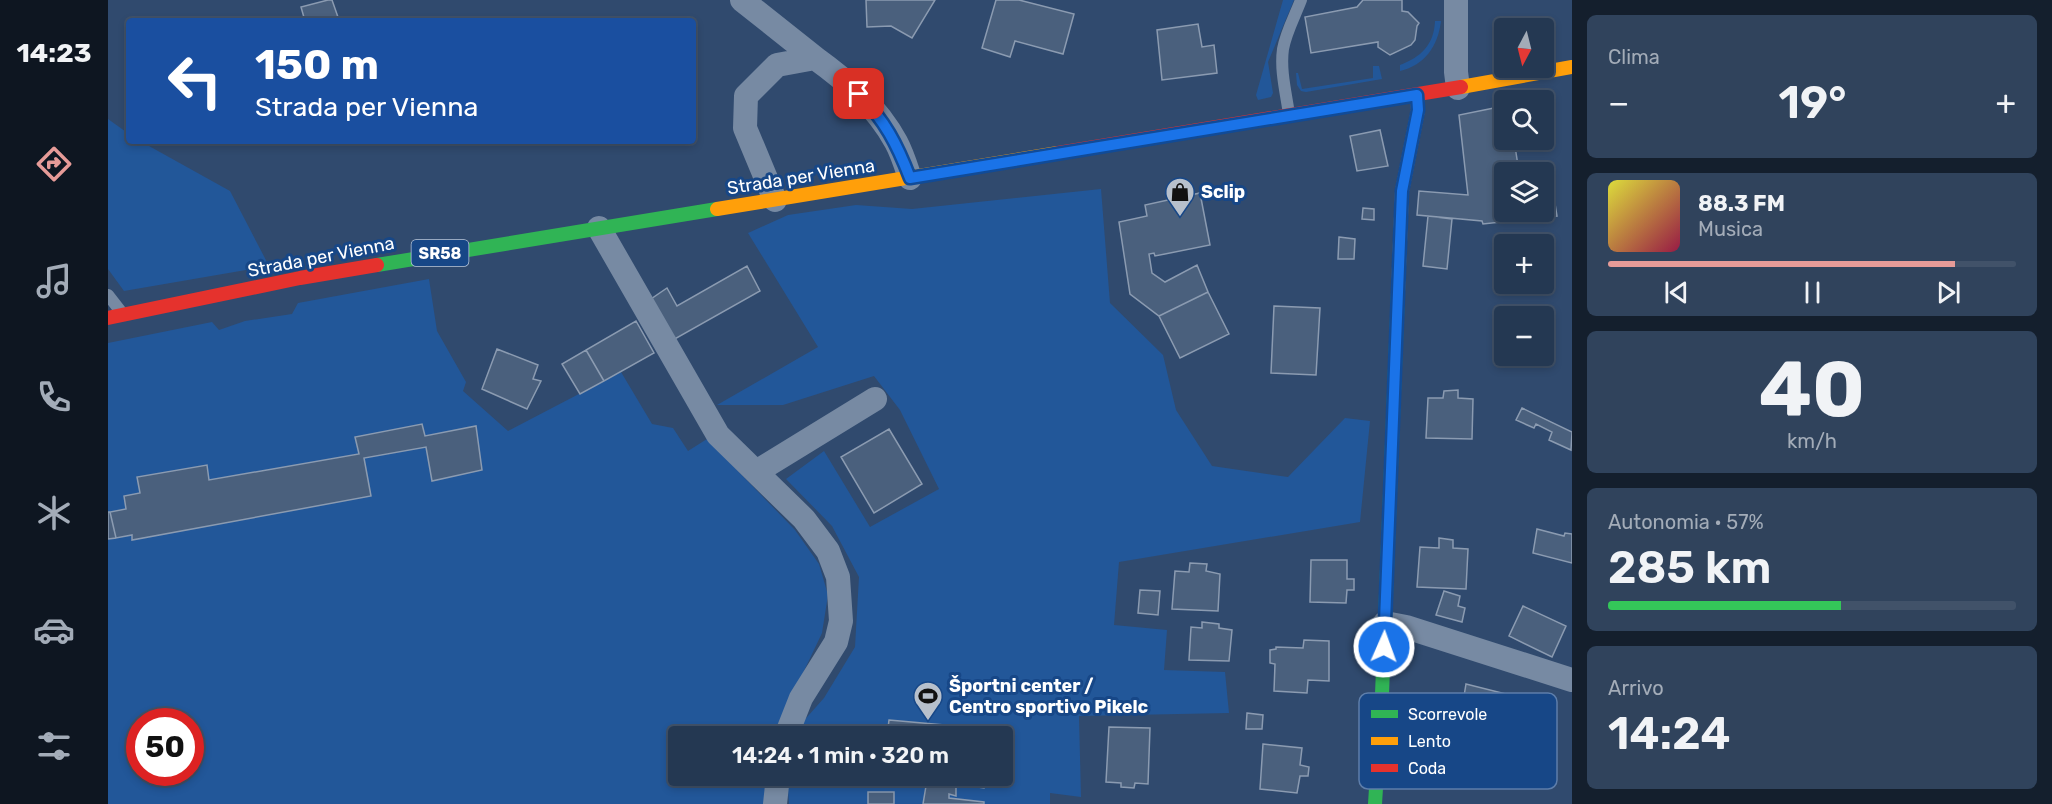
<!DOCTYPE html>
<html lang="it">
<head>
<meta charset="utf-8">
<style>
  :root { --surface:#243852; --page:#30435c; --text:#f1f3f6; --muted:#a3acb8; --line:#415269; --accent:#e69b98 }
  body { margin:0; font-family:Rubik,sans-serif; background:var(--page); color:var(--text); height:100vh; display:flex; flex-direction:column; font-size:22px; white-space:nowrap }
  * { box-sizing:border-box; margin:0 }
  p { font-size:20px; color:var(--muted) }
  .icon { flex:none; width:33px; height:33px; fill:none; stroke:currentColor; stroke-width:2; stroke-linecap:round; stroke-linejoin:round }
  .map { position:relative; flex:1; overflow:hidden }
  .details { display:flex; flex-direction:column; gap:15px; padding:15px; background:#141f2d; width:480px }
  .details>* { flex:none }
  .banner { position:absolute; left:18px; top:18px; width:570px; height:126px; border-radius:6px; box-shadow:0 3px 9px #0003,0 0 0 2px var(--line); background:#1a4fa0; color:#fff; overflow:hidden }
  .needle { width:39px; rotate:187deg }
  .tools { position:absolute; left:1386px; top:18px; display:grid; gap:12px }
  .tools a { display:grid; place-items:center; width:60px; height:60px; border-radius:6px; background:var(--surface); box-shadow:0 3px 9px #0003,0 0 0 2px var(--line); font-size:30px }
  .speed { position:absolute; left:18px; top:708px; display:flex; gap:12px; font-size:30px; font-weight:700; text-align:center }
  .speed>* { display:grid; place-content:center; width:78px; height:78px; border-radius:50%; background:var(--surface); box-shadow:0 3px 9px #0003,0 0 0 2px var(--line); line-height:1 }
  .speed .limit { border:9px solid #d22; background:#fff; color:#111 }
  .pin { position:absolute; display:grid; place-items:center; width:51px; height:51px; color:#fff; margin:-26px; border-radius:12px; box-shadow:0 3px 9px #0006 }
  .me { position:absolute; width:66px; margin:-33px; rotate:2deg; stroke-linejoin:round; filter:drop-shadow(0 0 4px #0008) }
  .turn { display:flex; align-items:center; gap:21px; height:126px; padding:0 30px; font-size:27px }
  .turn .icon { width:78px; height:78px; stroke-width:2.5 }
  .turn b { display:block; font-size:42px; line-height:51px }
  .big { font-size:45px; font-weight:600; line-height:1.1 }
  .details .card { flex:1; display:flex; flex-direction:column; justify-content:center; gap:9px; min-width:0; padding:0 21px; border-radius:9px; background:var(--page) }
  .details .dial { align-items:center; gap:0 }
  .dial b { font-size:78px; line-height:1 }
  .song { display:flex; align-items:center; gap:18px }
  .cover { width:72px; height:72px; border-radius:9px; background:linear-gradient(135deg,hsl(60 70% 55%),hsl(340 70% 35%)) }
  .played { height:6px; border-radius:3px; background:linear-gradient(90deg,var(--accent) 85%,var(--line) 85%) }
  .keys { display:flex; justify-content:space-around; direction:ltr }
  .heat { display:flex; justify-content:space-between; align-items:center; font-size:33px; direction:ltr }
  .charge { height:9px; border-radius:4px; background:linear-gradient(90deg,#34c759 57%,var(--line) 0) }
  .trip { position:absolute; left:560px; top:726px; width:345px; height:60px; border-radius:6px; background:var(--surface); box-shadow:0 3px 9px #0003,0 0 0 2px var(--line); font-weight:600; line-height:60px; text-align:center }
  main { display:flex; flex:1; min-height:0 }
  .dock { display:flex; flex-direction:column; width:108px; justify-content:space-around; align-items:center; background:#0e1621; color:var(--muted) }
  .dock .icon { width:42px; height:42px }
  .dock .on { color:var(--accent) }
  .dock b { font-size:27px; color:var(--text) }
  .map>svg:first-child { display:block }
  .green { fill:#225799; fill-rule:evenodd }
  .building { fill:#4a607d; stroke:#8b9bb1; stroke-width:1.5 }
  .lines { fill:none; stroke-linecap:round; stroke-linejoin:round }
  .lane { stroke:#778aa3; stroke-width:12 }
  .street { stroke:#778aa3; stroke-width:24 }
  .fast { stroke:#30b455; stroke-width:14 }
  .slow { stroke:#ff9f0a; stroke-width:14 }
  .jam { stroke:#e5322d; stroke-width:14 }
  .route-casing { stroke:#114b97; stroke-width:15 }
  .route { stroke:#1a73e8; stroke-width:10 }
  .labels { text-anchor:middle; stroke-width:6; stroke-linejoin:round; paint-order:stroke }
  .shield { fill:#174787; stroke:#b9c8db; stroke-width:1.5 }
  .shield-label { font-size:16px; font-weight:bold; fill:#fff }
  .street-label { font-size:18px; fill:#fff; stroke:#174787 }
  .poi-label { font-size:18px; font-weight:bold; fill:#fff; stroke:#174787; text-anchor:start }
  .key { fill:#174787; stroke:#5d7eab; stroke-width:1.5 }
  .key-label { font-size:16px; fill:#fff }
</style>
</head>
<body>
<main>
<nav class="dock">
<b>14:23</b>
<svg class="icon on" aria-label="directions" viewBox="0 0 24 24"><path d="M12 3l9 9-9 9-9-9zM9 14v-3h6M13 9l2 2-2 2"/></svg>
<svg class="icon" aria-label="music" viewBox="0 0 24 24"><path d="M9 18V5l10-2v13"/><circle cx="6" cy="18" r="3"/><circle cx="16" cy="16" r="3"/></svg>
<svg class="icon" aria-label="phone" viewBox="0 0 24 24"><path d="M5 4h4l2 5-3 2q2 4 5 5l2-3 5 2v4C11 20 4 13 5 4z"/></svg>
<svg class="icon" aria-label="climate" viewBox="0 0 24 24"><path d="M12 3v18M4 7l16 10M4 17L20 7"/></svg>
<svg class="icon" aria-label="car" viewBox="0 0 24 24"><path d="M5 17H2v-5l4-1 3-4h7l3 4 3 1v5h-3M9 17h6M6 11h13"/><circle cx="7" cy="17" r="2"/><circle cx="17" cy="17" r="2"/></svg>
<svg class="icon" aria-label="filters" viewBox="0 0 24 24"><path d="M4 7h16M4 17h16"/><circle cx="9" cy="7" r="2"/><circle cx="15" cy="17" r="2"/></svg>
</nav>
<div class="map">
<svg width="1464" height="804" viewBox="0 0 1464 804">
  <rect width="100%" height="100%" fill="#304a6e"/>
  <path class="green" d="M1175 0H1186L1160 62 1165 93 1163 97 1150 100 1148 95Z
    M1327 21H1333C1330 46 1317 65 1292 71V65C1313 57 1326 45 1327 21Z
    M1265 66H1271L1274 79 1198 92 1193 91 1189 85 1188 73H1190L1194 89 1265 78Z
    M0 119 21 134V141H32L122 191 161 266 16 291 0 269Z
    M993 189 1002 303 1055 355 1068 410 1104 466 1180 477 1237 418 1262 421 1252 522 1011 562 1006 625 1059 630 1056 670 1117 672 1121 713 971 716 973 797 942 793V804H681L679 776H894V736H689L692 725 716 698 747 647 751 577 724 526 678 479 716 451 762 527 831 489 792 410 766 376 675 405H609L710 347 640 233 680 215 748 205 804 209Z
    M321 279 329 331 358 382 355 391 400 431 513 372 544 424 565 428 580 451 599 439 687 530 711 564 720 595 714 633 665 736H570V776H658L656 804H0V343L104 322 111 330 137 321 184 314 190 303ZM32 722H82V772H32Z"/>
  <path class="building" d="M220 0H224L231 20 197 21 193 7Z
    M758 0H827L804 38 783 26 759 27Z
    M888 0H911L966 14 955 54 907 41 902 57 874 48Z
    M1255 0H1294V11L1300 12 1311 23 1309 26 1307 40 1303 45 1282 55 1270 47V42L1203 53 1197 17 1249 7Z
    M1090 24 1094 47 1106 45 1109 73 1054 80 1049 30Z
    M1396 106V140H1406L1411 172H1396V212H1436V186L1444 185 1449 216 1375 224 1374 221 1309 215 1311 191 1360 195 1351 115Z
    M1272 130 1280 166 1249 171 1242 136Z
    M1092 193 1102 245 1047 256 1046 253 1041 254 1044 273 1057 282 1089 265 1100 292 1051 316 1022 294 1011 222 1039 216 1037 205Z
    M1255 208 1266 209V220L1254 219Z
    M1320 216 1344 219 1339 269 1315 266Z
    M1231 237 1247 239 1246 259H1230Z
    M639 266 652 291 565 340 543 299 559 288 569 306Z
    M1100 292 1121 334 1072 358 1051 316Z
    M1166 306 1212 308 1208 375 1163 373Z
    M528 321 546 353 496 381 478 350Z
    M389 349 430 365 425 379 433 381 419 409 374 389Z
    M478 350 496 381 472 394 454 364Z
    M1350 390V398L1365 399 1364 439 1318 438 1320 398H1335L1336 391Z
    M1414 408 1464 432 1463 450 1441 440 1444 432 1428 424 1426 428 1408 420Z
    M314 424 317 436 368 426 374 470 324 481 318 447 256 458 263 496 24 540V535L8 538 2 512 18 509 16 496 32 493 29 477 99 465 101 480 251 454 247 437Z
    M781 429 814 484 766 513 733 457Z
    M0 512H2L8 538 0 539Z
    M1429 529 1456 536 1457 533 1464 534V563L1425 553Z
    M1331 538 1345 540V548L1360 549 1358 589 1309 587 1312 547 1331 548Z
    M1203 560H1239V579H1246V590H1239L1238 603 1202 602Z
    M1082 563 1099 564 1098 571 1112 574 1110 611 1064 609 1067 571 1081 572Z
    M1032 590 1052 591 1050 615 1030 613Z
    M1336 591 1352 596 1350 606 1357 608 1354 622 1328 615Z
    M1415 606 1458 626 1444 657 1401 636Z
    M1094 622 1111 624V628L1124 630 1121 661 1081 660 1083 627 1094 628Z
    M1196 640 1221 641V681L1200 680 1199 693 1166 691 1167 664 1162 663V650L1168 649V647L1195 648Z
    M1358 684 1402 695 1393 733H1388L1378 768 1335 757 1348 701 1355 702Z
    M1139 713 1155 715 1154 729H1138Z
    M781 720 881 729 880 736H779Z
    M1001 727 1042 728 1040 784 1027 783 1026 788 1013 787V783L998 782Z
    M1155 744 1194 748 1192 765 1201 767 1200 776H1192L1189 793 1152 789Z
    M776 776H877L876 788 848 784V796L841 794V798L876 802V804H815L819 780Z
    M760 792H786V804H760Z"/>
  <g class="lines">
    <path class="lane" d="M1181 114C1178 93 1172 70 1175 49 1178 32 1187 16 1193 0
      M0 295 14 313"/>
    <path class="street" d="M634 0 707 58
      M1348 0V72L1350 88
      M667 200 637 128 638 96 669 65 707 58C739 81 769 107 788 142 794 153 798 166 802 178
      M491 228 610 435 696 519 720 551 730 577 733 621 728 642 693 698 678 736
      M648 472 767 399
      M1277 623 1298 627 1464 680
      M667 804 670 776"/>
    <path class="fast" d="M269 265 609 209
      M1267 804 1274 694 1290 292"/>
    <path class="slow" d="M1353 87 1464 67
      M609 209 950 153
      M1290 292 1294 191 1310 110 1309 95"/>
    <path class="jam" d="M950 153 1353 87
      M0 318 192 278 269 265"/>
  </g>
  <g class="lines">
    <g class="route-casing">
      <path id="route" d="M751 94C777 121 789 144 802 178L1309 95 1310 110 1294 191 1276 647"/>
    </g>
    <use href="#route" class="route"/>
  </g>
  <defs>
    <g id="shop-pin" transform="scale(1.5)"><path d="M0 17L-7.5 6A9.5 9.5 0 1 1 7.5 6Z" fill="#b7c0cc" stroke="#174787"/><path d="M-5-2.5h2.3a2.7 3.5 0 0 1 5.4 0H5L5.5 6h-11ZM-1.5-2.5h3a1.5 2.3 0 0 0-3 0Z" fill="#111"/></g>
    <g id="stadium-pin" transform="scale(1.5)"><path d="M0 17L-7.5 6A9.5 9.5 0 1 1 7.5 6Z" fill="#b7c0cc" stroke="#174787"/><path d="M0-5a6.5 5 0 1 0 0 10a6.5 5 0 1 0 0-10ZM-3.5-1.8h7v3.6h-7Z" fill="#111"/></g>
  </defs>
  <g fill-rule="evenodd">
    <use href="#shop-pin" x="1072" y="192"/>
    <use href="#stadium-pin" x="820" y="696"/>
  </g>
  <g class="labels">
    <rect class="shield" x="303.5" y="240" width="57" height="26" rx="4.5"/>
    <g class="shield-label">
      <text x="332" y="259">SR58</text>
    </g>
    <g class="street-label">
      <text transform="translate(693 177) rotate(-9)" y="6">Strada per Vienna</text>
      <text transform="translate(213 257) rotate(-11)" y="6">Strada per Vienna</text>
    </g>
    <g class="poi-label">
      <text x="1093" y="198">Sclip</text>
      <text x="841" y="692">Športni center /<tspan x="841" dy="21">Centro sportivo Pikelc</tspan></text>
    </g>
  </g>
  <rect x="1251" y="693" width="198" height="96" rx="9" class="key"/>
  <rect x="1263" y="710" width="27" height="8" fill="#30b455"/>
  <rect x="1263" y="737" width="27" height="8" fill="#ff9f0a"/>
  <rect x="1263" y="764" width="27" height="8" fill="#e5322d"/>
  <g class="key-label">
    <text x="1300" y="720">Scorrevole</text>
    <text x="1300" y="747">Lento</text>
    <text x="1300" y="774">Coda</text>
  </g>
</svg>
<div class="tools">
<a><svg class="needle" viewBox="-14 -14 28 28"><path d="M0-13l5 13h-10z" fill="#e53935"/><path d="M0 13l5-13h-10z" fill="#a3acb8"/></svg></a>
<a><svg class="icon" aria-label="search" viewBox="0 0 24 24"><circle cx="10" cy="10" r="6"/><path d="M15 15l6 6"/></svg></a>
<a><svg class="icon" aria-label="layers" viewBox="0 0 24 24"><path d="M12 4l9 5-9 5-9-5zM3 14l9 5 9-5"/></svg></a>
<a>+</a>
<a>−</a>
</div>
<div class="speed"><div class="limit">50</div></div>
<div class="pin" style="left:751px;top:94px;background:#d93025"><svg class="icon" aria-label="arrive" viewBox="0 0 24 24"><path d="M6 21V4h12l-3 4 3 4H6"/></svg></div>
<svg class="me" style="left:1276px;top:647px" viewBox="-20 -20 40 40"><circle r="17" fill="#1a73e8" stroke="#fff" stroke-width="3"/><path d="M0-11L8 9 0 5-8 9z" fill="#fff"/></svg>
<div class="trip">14:24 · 1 min · 320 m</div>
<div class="banner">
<div class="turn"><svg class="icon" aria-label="left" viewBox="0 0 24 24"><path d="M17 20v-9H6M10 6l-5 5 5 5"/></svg><div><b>150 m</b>Strada per Vienna</div></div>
</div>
</div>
<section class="details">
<div class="card"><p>Clima</p>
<div class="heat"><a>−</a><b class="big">19°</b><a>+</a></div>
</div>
<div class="card">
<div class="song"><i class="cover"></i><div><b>88.3 FM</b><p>Musica</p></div></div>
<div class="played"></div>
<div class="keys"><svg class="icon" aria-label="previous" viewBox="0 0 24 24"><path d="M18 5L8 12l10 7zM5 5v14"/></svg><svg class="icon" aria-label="pause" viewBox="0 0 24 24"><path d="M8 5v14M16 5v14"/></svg><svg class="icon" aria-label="next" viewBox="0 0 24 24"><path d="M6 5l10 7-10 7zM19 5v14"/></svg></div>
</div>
<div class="card dial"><b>40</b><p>km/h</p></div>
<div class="card"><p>Autonomia · 57%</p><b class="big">285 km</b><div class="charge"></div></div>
<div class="card"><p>Arrivo</p><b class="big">14:24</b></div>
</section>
</main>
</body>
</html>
